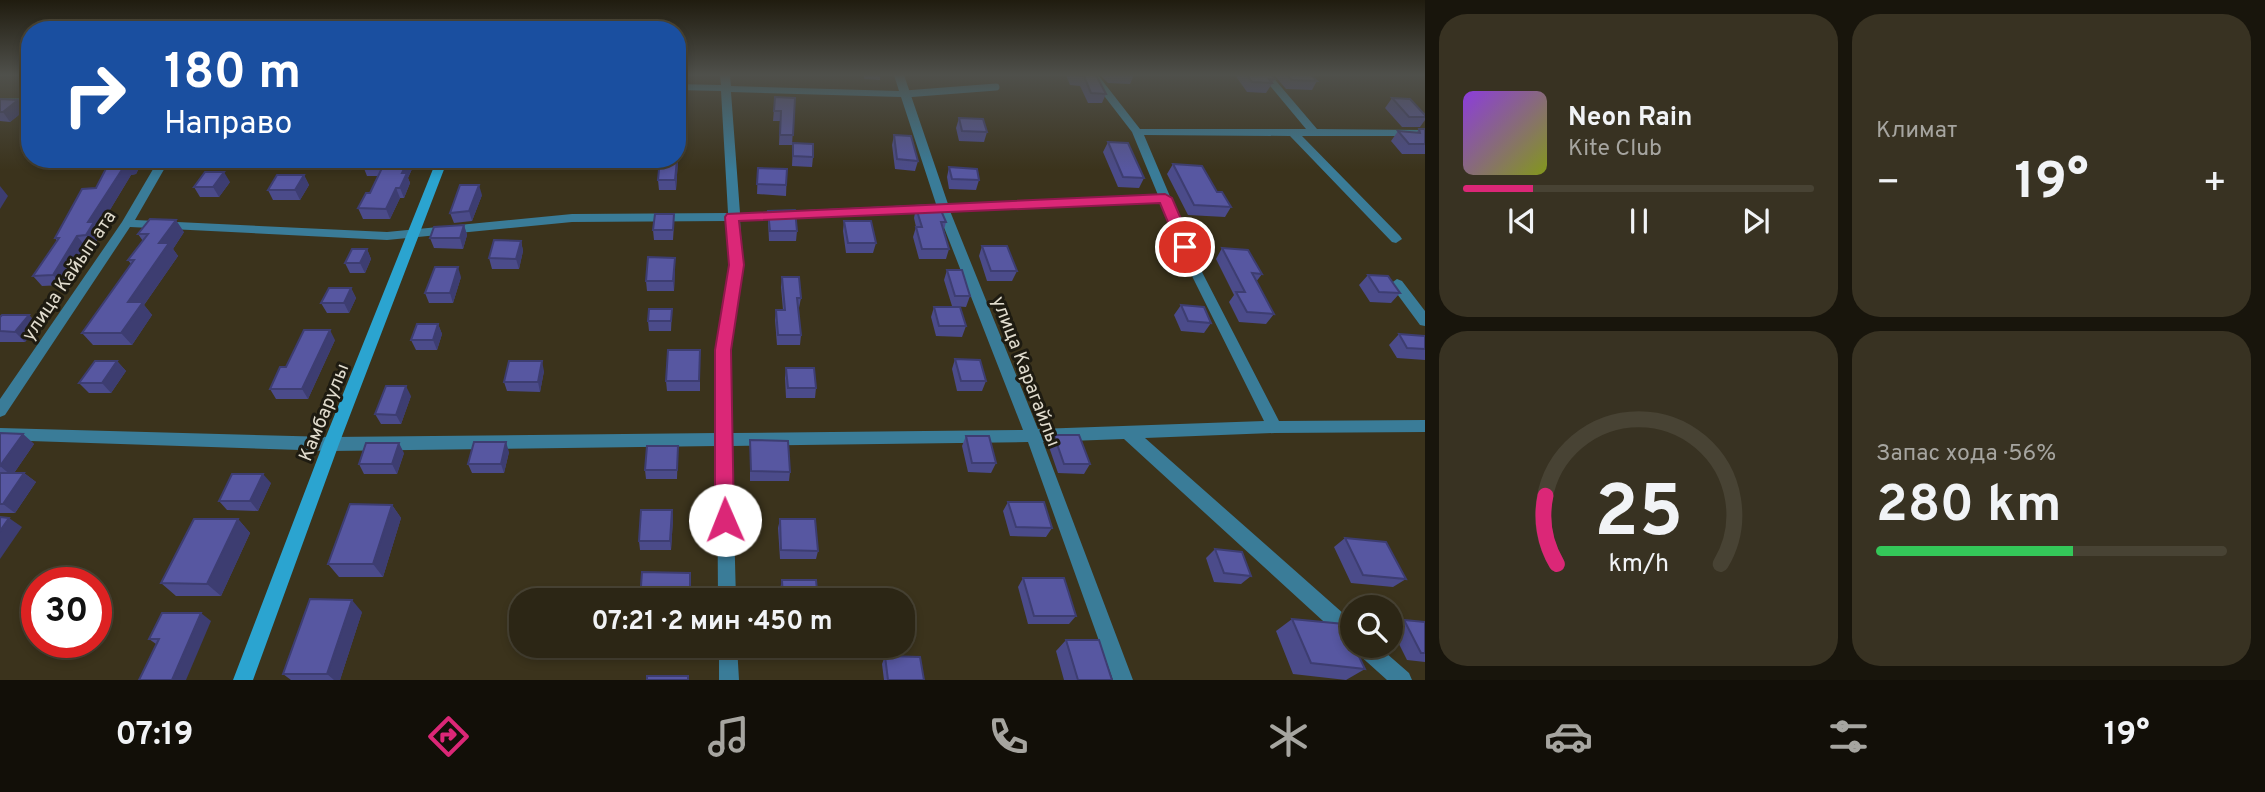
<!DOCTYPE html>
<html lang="ru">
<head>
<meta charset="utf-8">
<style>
  :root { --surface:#2c2615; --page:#383222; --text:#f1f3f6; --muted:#a6a5a0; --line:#484334; --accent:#db2777 }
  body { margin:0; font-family:Overpass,sans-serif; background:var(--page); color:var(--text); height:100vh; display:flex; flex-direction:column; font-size:26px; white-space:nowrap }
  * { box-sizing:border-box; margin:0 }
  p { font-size:23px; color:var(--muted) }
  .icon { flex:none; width:38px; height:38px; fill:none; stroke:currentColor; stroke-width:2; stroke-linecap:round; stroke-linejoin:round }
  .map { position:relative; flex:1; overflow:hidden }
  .drawer { display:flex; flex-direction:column; gap:14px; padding:14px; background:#18150c; width:840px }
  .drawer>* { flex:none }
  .hud { position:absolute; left:21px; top:21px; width:665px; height:147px; border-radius:28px; box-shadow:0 4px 10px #0003,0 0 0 2px var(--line); background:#1a4fa0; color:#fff; overflow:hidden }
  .controls { position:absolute; left:1340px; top:595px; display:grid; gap:14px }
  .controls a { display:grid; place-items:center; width:63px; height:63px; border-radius:50%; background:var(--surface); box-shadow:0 4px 10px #0003,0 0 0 2px var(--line); font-size:35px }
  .speed { position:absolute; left:21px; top:567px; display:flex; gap:14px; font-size:35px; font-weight:700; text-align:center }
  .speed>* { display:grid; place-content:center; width:91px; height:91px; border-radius:50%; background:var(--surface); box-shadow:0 4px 10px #0003,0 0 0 2px var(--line); line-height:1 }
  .speed .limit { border:10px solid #d22; background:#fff; color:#111 }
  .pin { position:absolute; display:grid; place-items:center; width:60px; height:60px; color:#fff; margin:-30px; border:4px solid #fff; border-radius:50%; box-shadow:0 2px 7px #0007 }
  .me { position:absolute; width:77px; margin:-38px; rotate:359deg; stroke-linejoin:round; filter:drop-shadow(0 0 5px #0008) }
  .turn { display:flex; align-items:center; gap:24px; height:147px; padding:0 28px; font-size:32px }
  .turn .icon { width:91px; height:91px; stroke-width:2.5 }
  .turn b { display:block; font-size:49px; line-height:60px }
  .big { font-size:52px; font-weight:700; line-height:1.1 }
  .drawer .widget { flex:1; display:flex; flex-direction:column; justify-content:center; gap:10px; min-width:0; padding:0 24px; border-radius:28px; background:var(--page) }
  .drawer .dial { align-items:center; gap:0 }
  .dial svg { height:182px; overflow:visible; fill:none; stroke:var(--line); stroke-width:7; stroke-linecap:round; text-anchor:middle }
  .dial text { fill:var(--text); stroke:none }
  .song { display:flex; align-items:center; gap:21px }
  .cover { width:84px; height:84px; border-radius:10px; background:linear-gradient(135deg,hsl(270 70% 55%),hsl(70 70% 35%)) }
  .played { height:7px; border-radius:4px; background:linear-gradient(90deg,var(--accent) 20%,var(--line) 20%) }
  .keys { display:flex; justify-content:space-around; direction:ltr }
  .heat { display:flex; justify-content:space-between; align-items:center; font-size:38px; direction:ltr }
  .charge { height:10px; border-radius:5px; background:linear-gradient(90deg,#34c759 56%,var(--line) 0) }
  .drawer .tiles { flex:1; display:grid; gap:14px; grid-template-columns:repeat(2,1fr) }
  .trip { position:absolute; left:509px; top:588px; width:406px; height:70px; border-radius:28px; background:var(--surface); box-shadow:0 4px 10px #0003,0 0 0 2px var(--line); font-weight:700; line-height:70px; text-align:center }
  .dock { display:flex; height:112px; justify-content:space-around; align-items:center; background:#120f08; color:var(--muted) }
  .dock .icon { width:49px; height:49px }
  .dock .on { color:var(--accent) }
  .dock b { font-size:32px; color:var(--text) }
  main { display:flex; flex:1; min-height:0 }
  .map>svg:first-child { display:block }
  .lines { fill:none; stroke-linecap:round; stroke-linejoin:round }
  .lane { stroke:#3a7c98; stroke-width:7 }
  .street { fill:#3a7c98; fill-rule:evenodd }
  .secondary { fill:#2ba4d0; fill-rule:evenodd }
  .wall { fill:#4b4b8a }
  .shaded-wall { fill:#3d3d71 }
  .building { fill:#5757a1; stroke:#3d3d71; stroke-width:2 }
  .route { fill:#db2777; stroke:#8e194d; stroke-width:2 }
  .labels { text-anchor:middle; stroke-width:6; stroke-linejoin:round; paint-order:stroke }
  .street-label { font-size:19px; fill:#e1dcce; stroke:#1e1b11 }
</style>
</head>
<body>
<main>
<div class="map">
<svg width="1425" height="680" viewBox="0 0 1425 680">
  <rect width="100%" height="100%" fill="#3b331c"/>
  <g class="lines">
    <path class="lane" d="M905 94 996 87
      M0 102H30"/>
    <path class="street" d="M720 75H730L731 86 899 91 894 75H904L948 204 1158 195 1132 132 1088 75H1098L1140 129H1306L1261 75H1271L1317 129 1425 130V136H1302L1400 236 1402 239 1396 243 1392 242 1290 136 1144 135 1202 272 1279 421 1425 420V432L1275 433 1145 438 1353 622V644L1346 642 1124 439 1043 442 1133 680H1113L1028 442 732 446 736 600H718L717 446 331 451 0 440V428L331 437 717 433 716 350 731 265 728 221 572 222 387 240 130 227 5 415 0 417V399L122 222 159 159H170L135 220 387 232 572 214 728 213 721 91 677 90V84L721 85ZM731 92 901 97 936 204 740 213ZM1161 202 1190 272 1264 421 1038 429 950 211ZM938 212 1023 430 732 433 730 350 743 265 740 220Z
      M1397 279 1402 281 1425 311V326L1420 325 1392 287 1390 284Z
      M719 646H737L739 680H719Z
      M1355 646H1378L1409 673 1412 680H1387L1357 653Z"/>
    <path class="secondary" d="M437 159H448L339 444 253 680H233L323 444Z"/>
  </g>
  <path class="wall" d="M864 75H880V80L864 79Z
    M1066 75H1096L1106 94 1102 103H1088L1080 86 1070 85Z
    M1100 75H1134L1130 84 1108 83Z
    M1235 75H1271L1275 79 1266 93 1247 92Z
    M1274 75H1311L1317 81 1312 90 1286 89Z
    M775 97 795 98 792 145H779L780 121H773Z
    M1392 98 1425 115V120L1420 127H1402L1385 108Z
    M0 99 25 110 10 122 0 121Z
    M959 118 987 132 984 142 959 141 956 128Z
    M677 122 683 123V145H679L676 190H659L658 180Z
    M1419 129H1425V154H1402L1391 141 1398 131 1417 132Z
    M894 135 918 161 915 171 895 169 892 145Z
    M1108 142 1144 178 1139 188 1118 187 1103 152Z
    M793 143 813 157 812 167 792 166Z
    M199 159H231L225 168H204Z
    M458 159H503L500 170 460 169Z
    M142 162 136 174 131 175 99 228 102 232 94 245 85 246 62 285 42 286 33 276 57 241 55 238 96 188Z
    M415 162 408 178 410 183 404 198H400L390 219H363L358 208 370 193 378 176H367L363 166Z
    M1173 164 1217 192 1231 207 1225 217 1188 215 1167 174Z
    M949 167 979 180 976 190 949 189 947 177Z
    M758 168 787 169 786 196 757 194Z
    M304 175 309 185 300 200H273L268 190Z
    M230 182 219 197H200L194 187Z
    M482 195 472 221 454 223 450 213Z
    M916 208 946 222 944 230 949 249 946 259H919L913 237 916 227 914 218Z
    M768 211 797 231 796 241H769L768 221Z
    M844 221 876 243 873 253H846L843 231Z
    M674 224 673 240H654L653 230Z
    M464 225 467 235 463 249 434 248 430 238Z
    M184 232 173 249 178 256 144 305 152 315 132 345H93L82 333 131 264 128 260 143 241 138 234Z
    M521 241 523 251 519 269H492L489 258Z
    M982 246 1017 271 1012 281H987L979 256Z
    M1222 248 1262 274 1256 282 1274 314 1266 324 1239 322 1229 302 1234 295 1216 259Z
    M367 249 371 259 365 273H350L345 263Z
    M675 268 674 291H647L646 281Z
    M947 270 970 296 966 307 952 306 944 280Z
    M1368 275 1400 293 1391 303 1370 302 1359 285Z
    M461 277 453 303H429L425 293Z
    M782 277 801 298 799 308H798L801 335 800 345H777L775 320 776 310H783L781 287Z
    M351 288 356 298 349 313H327L321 303Z
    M1181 305 1211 323 1204 333 1181 331 1174 315Z
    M934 307 966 326 962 337 936 336 931 317Z
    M672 309 671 331H649L648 321Z
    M29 315 38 325 25 342H0V317Z
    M438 324 442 334 437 350H416L411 340Z
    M1399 334 1425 336V360L1397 358 1389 345Z
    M335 340 308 399H276L270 389 286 367Z
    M700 350V391H667L666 381Z
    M955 359 986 381 982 391H957L952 369Z
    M117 361 126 371 111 393H89L79 383Z
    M786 368 816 388 815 398H786L785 378Z
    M544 371 540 392 507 391 504 382Z
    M411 396 401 424H381L375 414Z
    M0 433 23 434 34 444 14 473H24L36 482 15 513H0Z
    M1054 435 1090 464 1084 474 1058 473 1048 444Z
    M966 436 996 463 991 473 968 472 962 446Z
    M750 440 790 472 789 481H750Z
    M678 446 677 479H646L645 470Z
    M509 452 504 473H472L468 464Z
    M404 453 397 474H364L359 464Z
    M271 483 258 511 227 510 219 501Z
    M1008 502 1052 528 1046 537 1010 536 1003 511Z
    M392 505 401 518 383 577H339L328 564Z
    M672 510 673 519 671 550H640L639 541Z
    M238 519 250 533 221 596H176L161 583Z
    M780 519 818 551 816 559H780L778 528Z
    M1345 538 1406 579 1393 587 1351 583 1334 547Z
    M1215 549 1251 576 1241 584 1214 582 1206 558Z
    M1023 578 1076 616 1069 624H1028L1018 587Z
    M782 580 818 600H781L780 589Z
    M362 612 340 680H291L283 674Z
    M1292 619 1365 669 1346 680 1293 674 1276 631Z
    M1404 620 1425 622V662L1407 660 1391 628Z
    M211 621 156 644 149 639Z
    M1066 640 1112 680H1064L1056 651Z
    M639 646H689V650H640Z
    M885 656 924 680H884L882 664Z"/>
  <path class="shaded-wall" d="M18 100 25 110 10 122 3 112Z
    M679 135V145L676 190 675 180Z
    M132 159H141L142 162 136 174 131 175 99 228 102 232 94 245 86 235 88 222 125 165Z
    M220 159H231L225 168Z
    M409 159H415V162L408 178 410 183 404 198 400 188 402 173Z
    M498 159H503L500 170Z
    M224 172 230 182 219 197 213 187Z
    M304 175 309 185 300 200 295 190Z
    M479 185 482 195 472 221 469 211Z
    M0 186 8 196 0 209Z
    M396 188 400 198 390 219 386 209Z
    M176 220 184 232 173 249 178 256 144 305 152 315 132 345 121 333 128 302 159 243Z
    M464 225 467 235 463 249 460 238Z
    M77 236 85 246 62 285 53 275Z
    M521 241 523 251 519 269 516 259Z
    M367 249 371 259 365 273 360 263Z
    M675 258V268L674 291 673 281Z
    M458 267 461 277 453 303 450 293Z
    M351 288 356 298 349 313 344 303Z
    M29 315 38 325 25 342 15 332Z
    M438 324 442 334 437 350 433 340Z
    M330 330 335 340 308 399 302 389Z
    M117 361 126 371 111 393 102 383Z
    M542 361 544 371 540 392 538 382Z
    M406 386 411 396 401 424 396 415Z
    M23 434 34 444 12 476 0 466Z
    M506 442 509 452 504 473 501 464Z
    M399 443 404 453 397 474 392 464Z
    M24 473 36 482 15 513 3 504Z
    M263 474 271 483 258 511 250 501Z
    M392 505 401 518 383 577 373 564Z
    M672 510 673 519 671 550 670 541Z
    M9 518 22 527 0 559V531Z
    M238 519 250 533 221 596 207 584Z
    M352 600 362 612 340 680H334L327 674Z
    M201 613 211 621 186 680H172Z"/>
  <path class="building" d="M1074 75H1096L1106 94 1091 93 1084 76Z
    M1247 75H1271L1275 79H1269L1272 83 1252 82Z
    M1287 75H1311L1317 81 1292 80Z
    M775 97 795 98 793 135H780L781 111H774Z
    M1392 98 1410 99 1425 115V117H1409Z
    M0 99 18 100 3 112H0Z
    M959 118 983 119 987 132 962 131Z
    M677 122 683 123 682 135H679L677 152Z
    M1419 129H1425V144H1409L1398 131 1420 133Z
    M894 135 911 136 918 161 897 159Z
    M1108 142 1128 143 1144 178 1123 177Z
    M793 143 813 144V157L793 156Z
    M111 159H132L129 164 125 165 88 222H94L86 235 77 236 53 275 33 276 59 238H55L82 189 96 188Z
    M366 159H409L402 173H407L400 188H396L386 209 358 208 366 193H370L383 166H363Z
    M660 159H677L675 180H658Z
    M1173 164 1202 166 1217 192H1222L1231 207 1194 205Z
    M949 167 977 169 979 180 952 179Z
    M758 168 787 169 786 185 757 184Z
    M205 172H224L213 187H194Z
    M277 175H304L295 190H268Z
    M460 185H479L469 211 450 213Z
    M916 208H940L946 222H941L949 249H922L916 227H922Z
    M795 210 797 231H770L768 211Z
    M655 214H674L673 230H653Z
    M150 219 176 220 159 243H169L128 302H143L121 333H82L134 260H128L148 234H138Z
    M844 221H871L876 243H848Z
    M464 225 460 238H430L434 227Z
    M494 240 521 241 516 259 489 258Z
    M982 246H1007L1017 271H991Z
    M1222 248 1248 250 1262 274 1252 273 1274 314 1247 312 1236 292H1245Z
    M352 249H367L360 263H345Z
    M648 257 675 258 673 281H646Z
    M435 267H458L450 293H425Z
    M947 270H962L970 296H955Z
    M1368 275 1388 276 1400 293 1379 292Z
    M782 277H799L801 298H797L801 335H778L776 310H785Z
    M329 288H351L344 303H321Z
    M1181 305 1204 307 1211 323 1188 321Z
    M934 307H960L966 326H939Z
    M649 309H672L671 321H648Z
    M2 315H29L15 332 0 331V317Z
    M417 324H438L433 340H411Z
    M304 330H330L302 389H270L280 367H286Z
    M1399 334 1425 336V349L1407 348Z
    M668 350H700L699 381H666Z
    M955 359 980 360 986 381H961Z
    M95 361H117L102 383H79Z
    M509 361H542L538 382H504Z
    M786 368H814L816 388H788Z
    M386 386H406L396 415 375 414Z
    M0 433 23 434 0 466Z
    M1054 435H1079L1090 464H1064Z
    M966 436H989L996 463H972Z
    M750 440 788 441 790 472 751 471Z
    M474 442H506L501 464H468Z
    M366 443H399L392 464H359Z
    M647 446H678L677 470H645Z
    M0 473H24L3 504H0Z
    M232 474H263L250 501H219Z
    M1008 502H1044L1052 528 1016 527Z
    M350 504 392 505 373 564H328Z
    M641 510H672L670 541H639Z
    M0 517 9 518 0 531Z
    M194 519H238L207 584 161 583Z
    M780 519H815L818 551 781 550Z
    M1345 538 1386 542 1406 579 1363 575Z
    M1215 549 1242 552 1251 576 1224 573Z
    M642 572 690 573V600H640Z
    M1023 578H1064L1076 616H1034Z
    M782 580H816L818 600H783Z
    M310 599 352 600 327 674H283Z
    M162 613H201L172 680H139L159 639H149Z
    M1292 619 1344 624 1353 642V646H1354L1365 669 1311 663Z
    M1404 620 1425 622V653H1421Z
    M1066 640H1099L1112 680H1078Z
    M885 656 920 657 924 680H888Z
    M647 676H688V680H647Z"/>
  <linearGradient id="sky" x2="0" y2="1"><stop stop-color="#201c0f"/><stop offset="0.44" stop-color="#4f504b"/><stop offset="1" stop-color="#4f504b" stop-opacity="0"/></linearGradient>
  <rect width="1425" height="170" fill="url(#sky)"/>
  <path class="route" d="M1165 194 1172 198 1193 247 1190 251H1180L1160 203 739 221 744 265 731 350 734 520 731 526 725 529 718 526 715 520V350L729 265 725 217 727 214Z"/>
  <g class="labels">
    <g class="street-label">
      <text transform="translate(68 275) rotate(-56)" y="7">улица Кайып ата</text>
      <text transform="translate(1027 371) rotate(69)" y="7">улица Карагайлы</text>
      <text transform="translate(323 412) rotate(-68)" y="7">Камбарулы</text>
    </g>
  </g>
</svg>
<div class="controls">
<a><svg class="icon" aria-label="search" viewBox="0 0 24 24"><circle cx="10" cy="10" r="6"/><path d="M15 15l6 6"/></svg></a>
</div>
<div class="speed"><div class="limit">30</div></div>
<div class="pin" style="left:1185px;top:247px;background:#d93025"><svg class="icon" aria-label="arrive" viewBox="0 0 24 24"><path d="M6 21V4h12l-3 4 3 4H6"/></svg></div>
<svg class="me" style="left:725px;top:520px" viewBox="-20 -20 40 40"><circle r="19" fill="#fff"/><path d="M0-13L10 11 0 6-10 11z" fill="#db2777"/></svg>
<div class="trip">07:21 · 2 мин · 450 m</div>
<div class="hud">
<div class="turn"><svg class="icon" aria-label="right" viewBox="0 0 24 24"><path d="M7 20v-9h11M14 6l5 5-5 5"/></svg><div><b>180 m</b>Направо</div></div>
</div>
</div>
<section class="drawer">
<div class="tiles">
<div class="widget">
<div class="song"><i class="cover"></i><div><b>Neon Rain</b><p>Kite Club</p></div></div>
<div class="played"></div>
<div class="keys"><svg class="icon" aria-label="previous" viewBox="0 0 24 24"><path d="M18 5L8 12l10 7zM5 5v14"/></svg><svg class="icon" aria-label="pause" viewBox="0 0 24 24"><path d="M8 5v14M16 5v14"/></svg><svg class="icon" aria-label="next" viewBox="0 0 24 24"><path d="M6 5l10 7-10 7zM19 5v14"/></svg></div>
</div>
<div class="widget"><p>Климат</p>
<div class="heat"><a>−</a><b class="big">19°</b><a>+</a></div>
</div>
<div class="widget dial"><svg viewBox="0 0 100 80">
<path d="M14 69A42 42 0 1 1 86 69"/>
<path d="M14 69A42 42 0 0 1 9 39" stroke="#db2777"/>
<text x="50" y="56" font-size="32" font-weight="700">25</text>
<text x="50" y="72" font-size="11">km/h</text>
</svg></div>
<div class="widget"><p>Запас хода · 56%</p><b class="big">280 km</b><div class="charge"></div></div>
</div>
</section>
</main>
<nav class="dock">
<b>07:19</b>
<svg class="icon on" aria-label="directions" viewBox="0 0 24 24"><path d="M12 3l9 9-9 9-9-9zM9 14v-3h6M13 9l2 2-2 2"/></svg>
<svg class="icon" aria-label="music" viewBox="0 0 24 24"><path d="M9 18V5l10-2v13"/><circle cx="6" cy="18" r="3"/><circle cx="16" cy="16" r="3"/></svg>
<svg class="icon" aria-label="phone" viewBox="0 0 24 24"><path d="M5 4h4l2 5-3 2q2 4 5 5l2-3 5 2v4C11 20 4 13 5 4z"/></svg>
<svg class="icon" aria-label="climate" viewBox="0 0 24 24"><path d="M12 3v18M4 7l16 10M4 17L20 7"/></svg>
<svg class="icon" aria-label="car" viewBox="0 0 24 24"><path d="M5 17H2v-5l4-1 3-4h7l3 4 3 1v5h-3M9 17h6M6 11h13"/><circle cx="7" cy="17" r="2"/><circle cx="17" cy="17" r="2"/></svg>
<svg class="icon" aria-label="filters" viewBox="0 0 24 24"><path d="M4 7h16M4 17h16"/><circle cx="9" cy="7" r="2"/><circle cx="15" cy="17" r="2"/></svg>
<b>19°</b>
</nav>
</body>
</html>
